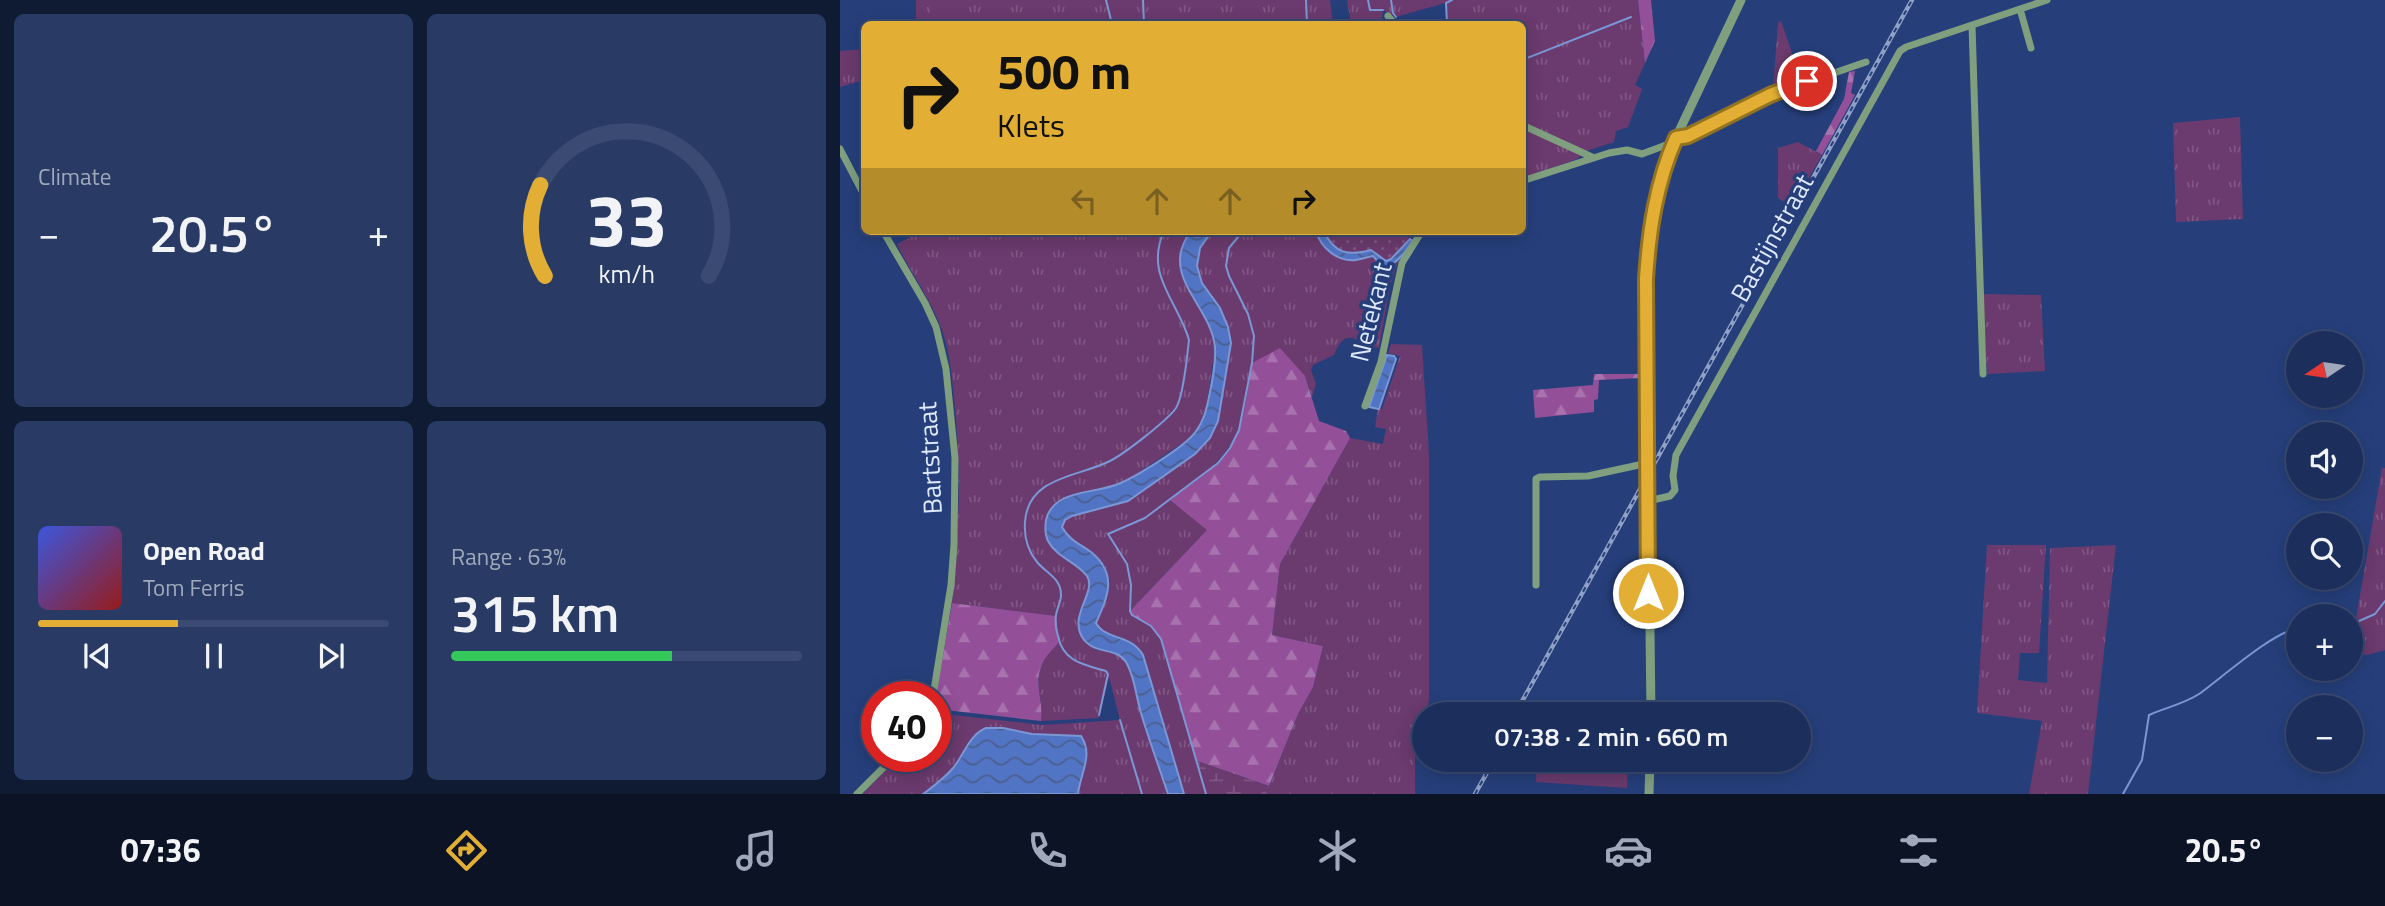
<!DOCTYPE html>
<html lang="en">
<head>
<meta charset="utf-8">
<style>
  :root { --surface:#1c2f5c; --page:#293b65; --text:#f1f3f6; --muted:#a0a9bb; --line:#3a4a72; --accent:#e2af34 }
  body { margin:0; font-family:"Titillium Web",sans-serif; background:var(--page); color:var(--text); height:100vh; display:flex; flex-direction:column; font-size:26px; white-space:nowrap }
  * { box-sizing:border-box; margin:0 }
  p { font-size:23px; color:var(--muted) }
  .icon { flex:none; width:38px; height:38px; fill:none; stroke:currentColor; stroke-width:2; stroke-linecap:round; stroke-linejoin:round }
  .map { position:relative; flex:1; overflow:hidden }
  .drawer { display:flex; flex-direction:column; gap:14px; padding:14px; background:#0f1a33; width:840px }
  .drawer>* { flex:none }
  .banner { position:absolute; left:21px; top:21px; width:665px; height:214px; border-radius:10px; box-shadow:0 4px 18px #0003,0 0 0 2px var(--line); background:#e2af34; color:#111; overflow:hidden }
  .needle { width:46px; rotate:257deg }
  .fabs { position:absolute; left:1446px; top:331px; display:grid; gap:14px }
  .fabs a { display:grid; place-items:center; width:77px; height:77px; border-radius:50%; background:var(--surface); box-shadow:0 4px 18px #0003,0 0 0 2px var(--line); font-size:35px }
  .speed { position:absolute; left:21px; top:681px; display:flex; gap:14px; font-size:35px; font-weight:700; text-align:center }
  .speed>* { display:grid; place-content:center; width:91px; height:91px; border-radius:50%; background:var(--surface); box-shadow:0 4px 18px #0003,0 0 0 2px var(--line); line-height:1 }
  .speed .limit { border:10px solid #d22; background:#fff; color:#111 }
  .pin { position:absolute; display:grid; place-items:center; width:60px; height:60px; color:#fff; margin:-30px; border:4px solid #fff; border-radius:50%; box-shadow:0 2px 7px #0007 }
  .me { position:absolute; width:77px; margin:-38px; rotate:0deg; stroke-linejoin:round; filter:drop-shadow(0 0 5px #0008) }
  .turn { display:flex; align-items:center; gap:24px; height:147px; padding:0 21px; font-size:32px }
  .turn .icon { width:91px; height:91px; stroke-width:2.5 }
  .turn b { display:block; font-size:49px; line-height:60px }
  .lanes { display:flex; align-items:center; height:66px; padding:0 21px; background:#0003; justify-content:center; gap:35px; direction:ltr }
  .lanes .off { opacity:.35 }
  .big { font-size:52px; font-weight:600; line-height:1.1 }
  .drawer .card { flex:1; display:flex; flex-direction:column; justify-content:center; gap:10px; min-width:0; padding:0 24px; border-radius:10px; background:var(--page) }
  .drawer .dial { align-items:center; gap:0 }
  .dial svg { height:182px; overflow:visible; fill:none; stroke:var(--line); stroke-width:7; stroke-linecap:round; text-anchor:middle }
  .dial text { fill:var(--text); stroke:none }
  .song { display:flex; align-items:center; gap:21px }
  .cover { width:84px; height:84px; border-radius:10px; background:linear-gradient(135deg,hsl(230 70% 55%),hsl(0 70% 35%)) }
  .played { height:7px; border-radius:4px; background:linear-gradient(90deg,var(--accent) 40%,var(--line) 40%) }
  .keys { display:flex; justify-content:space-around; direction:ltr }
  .heat { display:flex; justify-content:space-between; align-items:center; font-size:38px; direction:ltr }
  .charge { height:10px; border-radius:5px; background:linear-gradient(90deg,#34c759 63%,var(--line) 0) }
  .drawer .tiles { flex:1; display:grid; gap:14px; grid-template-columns:repeat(2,1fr) }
  .trip { position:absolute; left:572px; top:702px; width:399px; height:70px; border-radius:35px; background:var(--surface); box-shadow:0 4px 18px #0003,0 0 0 2px var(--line); font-weight:600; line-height:70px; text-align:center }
  .tab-bar { display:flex; height:112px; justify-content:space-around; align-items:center; background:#0b1325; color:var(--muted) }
  .tab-bar .icon { width:49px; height:49px }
  .tab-bar .on { color:var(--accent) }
  .tab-bar b { font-size:32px; color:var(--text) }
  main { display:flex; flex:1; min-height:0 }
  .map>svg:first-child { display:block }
  .grass { fill:url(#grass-tufts) }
  .forest { fill:url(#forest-firs) }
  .wetland { fill:url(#wetland-marsh) }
  .park { fill:url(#park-dots) }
  .pitch { fill:#6b3a6e }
  .water { fill:url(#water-waves); stroke:#7b97d6; stroke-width:2 }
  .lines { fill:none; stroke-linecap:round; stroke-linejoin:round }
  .stream { stroke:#7b97d6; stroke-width:2 }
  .minor { stroke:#7f9f7f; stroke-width:7 }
  .tertiary { stroke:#7f9f7f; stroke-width:9 }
  .rail-casing { stroke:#90a1c7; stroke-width:4.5 }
  .rail { stroke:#263f7b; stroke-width:2; stroke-dasharray:5; stroke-linecap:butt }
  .route-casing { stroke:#937222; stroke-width:18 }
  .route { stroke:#e2af34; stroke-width:12 }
  .labels { text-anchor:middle; stroke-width:7; stroke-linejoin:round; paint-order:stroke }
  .street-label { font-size:26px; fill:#dee9fe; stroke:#263f7b }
</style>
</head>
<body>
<main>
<section class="drawer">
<div class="tiles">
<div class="card"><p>Climate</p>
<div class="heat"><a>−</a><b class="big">20.5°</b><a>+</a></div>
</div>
<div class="card dial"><svg viewBox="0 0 100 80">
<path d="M14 69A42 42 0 1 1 86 69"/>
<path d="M14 69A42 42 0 0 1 12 29" stroke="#e2af34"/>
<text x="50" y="56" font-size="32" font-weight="700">33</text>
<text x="50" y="72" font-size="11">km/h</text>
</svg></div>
<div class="card">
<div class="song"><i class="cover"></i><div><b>Open Road</b><p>Tom Ferris</p></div></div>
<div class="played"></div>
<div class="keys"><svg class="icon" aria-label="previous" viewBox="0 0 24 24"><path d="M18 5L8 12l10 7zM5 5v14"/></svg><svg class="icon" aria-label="pause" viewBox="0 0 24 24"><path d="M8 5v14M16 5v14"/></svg><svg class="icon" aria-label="next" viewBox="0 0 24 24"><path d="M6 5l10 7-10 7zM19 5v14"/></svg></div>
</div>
<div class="card"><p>Range · 63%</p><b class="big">315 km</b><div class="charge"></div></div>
</div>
</section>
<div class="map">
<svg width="1545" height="794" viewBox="0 0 1545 794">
  <defs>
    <pattern id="grass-tufts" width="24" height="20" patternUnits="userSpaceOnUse" patternTransform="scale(1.75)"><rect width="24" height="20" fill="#6b3a6e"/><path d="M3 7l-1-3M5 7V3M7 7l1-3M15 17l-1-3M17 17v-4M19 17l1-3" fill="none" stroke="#805684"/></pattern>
    <pattern id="forest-firs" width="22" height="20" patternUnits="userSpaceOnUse" patternTransform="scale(1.75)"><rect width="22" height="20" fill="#935098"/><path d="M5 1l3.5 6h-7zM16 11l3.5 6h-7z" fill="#a772ad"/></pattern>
    <pattern id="wetland-marsh" width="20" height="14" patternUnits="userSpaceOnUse" patternTransform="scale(1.75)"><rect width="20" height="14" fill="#6b3a6e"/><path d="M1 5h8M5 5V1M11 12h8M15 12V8" fill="none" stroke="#805684"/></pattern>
    <pattern id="park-dots" width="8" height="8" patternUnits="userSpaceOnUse" patternTransform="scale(1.75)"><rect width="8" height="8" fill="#6b3a6e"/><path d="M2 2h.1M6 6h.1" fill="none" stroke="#805684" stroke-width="1.8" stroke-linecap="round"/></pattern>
    <pattern id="water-waves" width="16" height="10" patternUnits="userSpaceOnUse" patternTransform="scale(1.75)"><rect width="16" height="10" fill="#5174c5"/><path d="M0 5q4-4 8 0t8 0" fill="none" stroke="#4b5f8f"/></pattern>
  </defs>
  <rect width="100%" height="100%" fill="#263f7b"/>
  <path class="grass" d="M76 0H490L493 24H76Z
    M507 0H798L805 63 795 85 802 89 788 127 776 131 774 142 749 150 737 159 683 178 682 24H607L605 3 556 17 543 10 541 24H511Z
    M941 21 961 79 933 89 938 23Z
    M24 49V80L0 87V51Z
    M1400 117 1403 219 1336 222 1333 123Z
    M958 142 982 155 952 207 938 198V148Z
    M83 231H351L347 237 375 348 366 409 359 426 350 438 292 477 262 490 229 496 214 549C223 557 251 573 250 585 249 594 242 604 239 612L256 650C266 651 279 652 286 661 295 675 295 694 300 709 308 738 318 766 328 794H23L59 756H96V713L202 725 280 720 269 677 259 718 201 721C204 702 193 683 202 665 205 656 214 649 219 642L215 616 112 603C119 534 122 469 114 399 112 376 110 352 102 330 91 299 71 274 57 244Z
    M373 231H476C485 259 506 263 531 256L542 266H551L558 261 550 286 539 348C516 343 506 324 494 355L473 365 471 370 476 384 472 397 465 376 404 411C393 457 366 472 330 500L368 529 290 611 292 615 311 626 321 639 366 794H344L303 655 292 642 261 630 256 623 268 592 270 580 226 535 222 527 225 520 232 516 288 501 354 454 370 438 378 421 391 343 388 327 380 308 362 283 357 266 360 248Z
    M1143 294 1201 295 1205 371 1147 374Z
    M551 344 582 345 589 455V699L587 714H584V719L575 732V794H426L458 714 473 687 483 646 432 635 440 564 510 438 543 444 546 429 535 427 538 409H542L560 356 548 353Z
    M1542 468H1545V650L1527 655 1510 653Z
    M1147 545H1206L1199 653H1180L1178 680 1207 683 1210 548 1276 545 1248 794H1189L1202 721 1137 713Z"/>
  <path class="forest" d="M798 0H811L815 41 805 63Z
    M1015 71 1011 93 1015 95 982 155 976 151 1004 99 1009 72Z
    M440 348 465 376 479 421 506 431 510 438 440 564 432 635 483 646 473 687 458 714 429 786 357 761 321 640 311 626 292 615 290 611 367 530 330 500C345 488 363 477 377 463 405 437 406 398 412 363Z
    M754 374H800V378L759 380 758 399 754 400V412L695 418 693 390 753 385Z
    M112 603 216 616 219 642C214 649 205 656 202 665 193 683 204 702 201 721L96 709V696Z"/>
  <path class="wetland" d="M357 761 429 786 426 794H366Z"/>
  <path class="park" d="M484 231H571C570 242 557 257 546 261L531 251C509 256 494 254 484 231Z"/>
  <path class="pitch" d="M91 0H116L118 24H92Z
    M697 760H788L787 788 696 782Z"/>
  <path class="water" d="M351 231H372L360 248 357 266 362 283 380 308 388 327 391 343 378 421 370 438 355 454 288 501 232 516 225 520 222 527C229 540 240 544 251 552 278 574 268 596 256 623 266 641 290 633 303 655L344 794H328C319 767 309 740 301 713 296 697 295 677 286 662 276 646 254 656 242 637 229 614 257 592 247 576 237 562 217 558 208 541 205 535 205 527 206 520 213 489 255 494 278 484 294 478 337 451 350 438 358 431 365 417 367 406 371 388 376 366 375 348 372 305 317 276 351 231Z
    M476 231H484C494 254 509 256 531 250L546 261 551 259 570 239 573 241C565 251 557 267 542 266L533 256C527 257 522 259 516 260 497 262 481 248 476 231Z
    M547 355 554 356 556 359 539 409 529 407Z
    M146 728H163L192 734 241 736C254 755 240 774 238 794H83C95 785 105 778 114 767 125 753 129 735 146 728Z"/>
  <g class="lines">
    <path class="stream" d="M266 0 272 24
      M303 0 304 24
      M466 0 467 24
      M528 0 530 10H543
      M551 0 553 13 556 17
      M607 24 606 3 612 0
      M682 60 791 17
      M1510 625 1535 614 1545 601
      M259 715 268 674 266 671C245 665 223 662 218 636 216 630 215 622 216 615 217 608 221 602 221 595 221 578 206 573 197 562 188 551 184 536 185 522 188 476 239 477 270 461 284 454 328 420 336 408 344 395 347 356 349 340 338 301 304 275 324 231
      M280 720 302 794
      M366 794 321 639 311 626 292 615 290 611 291 585 287 564 268 534 305 518 378 463 390 448 399 430 412 363 414 336 408 314 389 276 386 266 389 248 403 231
      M1283 794 1302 760 1309 715C1324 708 1344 704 1359 694 1379 680 1436 629 1458 629"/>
    <path class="minor" d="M1180 9 1191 48
      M548 16 555 24
      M1132 25 1143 374
      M682 125 752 157
      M836 138 848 136 930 95 1026 62
      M0 149 24 195
      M682 181 769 153 787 150 802 154 834 142
      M43 231 85 303 96 327 106 369 115 458 114 545 111 585 93 696
      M525 406 541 362 562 263 582 231
      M808 501 830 496 835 490 833 476 836 455 1060 51 1066 47 1207 0
      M696 585V479L700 477 748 476 808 463
      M17 794 55 756"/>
    <path class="tertiary" d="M811 714 807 378 808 241 817 193 834 142 901 0
      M809 794 810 760"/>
    <g class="rail-casing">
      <path id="rail" d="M675 714 1072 0
        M635 794 654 760"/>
    </g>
    <use href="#rail" class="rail"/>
  </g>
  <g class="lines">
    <g class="route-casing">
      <path id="route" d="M808 593 806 279C809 231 816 183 836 138L848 136 930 95 967 81"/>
    </g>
    <use href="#route" class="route"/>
  </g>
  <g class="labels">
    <g class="street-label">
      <text transform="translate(932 238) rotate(-61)" y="9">Bastijnstraat</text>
      <text transform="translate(531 312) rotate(-76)" y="9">Netekant</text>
      <text transform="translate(90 458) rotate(-93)" y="9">Bartstraat</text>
    </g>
  </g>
</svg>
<div class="fabs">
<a><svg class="needle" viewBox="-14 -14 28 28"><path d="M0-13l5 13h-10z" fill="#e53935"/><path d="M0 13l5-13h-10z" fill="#a0a9bb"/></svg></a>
<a><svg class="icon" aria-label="sound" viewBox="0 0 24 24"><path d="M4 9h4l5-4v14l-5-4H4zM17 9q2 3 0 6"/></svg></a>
<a><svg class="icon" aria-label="search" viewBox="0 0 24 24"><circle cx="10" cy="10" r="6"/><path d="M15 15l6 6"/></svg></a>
<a>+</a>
<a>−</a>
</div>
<div class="speed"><div class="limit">40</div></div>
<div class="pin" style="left:967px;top:81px;background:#d93025"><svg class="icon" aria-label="arrive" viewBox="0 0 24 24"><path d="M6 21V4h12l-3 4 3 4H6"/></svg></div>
<svg class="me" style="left:808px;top:593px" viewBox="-20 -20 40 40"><circle r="17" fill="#e2af34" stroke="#fff" stroke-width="3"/><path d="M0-11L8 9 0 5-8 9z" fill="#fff"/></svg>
<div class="trip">07:38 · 2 min · 660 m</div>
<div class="banner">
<div class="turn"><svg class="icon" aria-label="right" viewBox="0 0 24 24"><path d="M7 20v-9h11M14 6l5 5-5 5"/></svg><div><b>500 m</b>Klets</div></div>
<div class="lanes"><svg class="icon off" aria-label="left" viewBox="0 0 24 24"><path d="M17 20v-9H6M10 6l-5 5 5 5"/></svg><svg class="icon off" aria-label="ahead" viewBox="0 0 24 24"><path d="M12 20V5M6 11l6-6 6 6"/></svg><svg class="icon off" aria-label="ahead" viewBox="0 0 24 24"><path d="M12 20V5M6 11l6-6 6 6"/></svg><svg class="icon" aria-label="right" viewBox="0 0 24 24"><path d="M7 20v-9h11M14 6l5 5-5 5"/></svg></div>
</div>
</div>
</main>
<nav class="tab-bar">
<b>07:36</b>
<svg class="icon on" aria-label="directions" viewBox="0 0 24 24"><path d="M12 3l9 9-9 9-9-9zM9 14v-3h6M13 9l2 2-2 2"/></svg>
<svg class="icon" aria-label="music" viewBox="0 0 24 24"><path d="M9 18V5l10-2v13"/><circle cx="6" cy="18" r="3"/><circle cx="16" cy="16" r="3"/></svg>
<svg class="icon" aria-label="phone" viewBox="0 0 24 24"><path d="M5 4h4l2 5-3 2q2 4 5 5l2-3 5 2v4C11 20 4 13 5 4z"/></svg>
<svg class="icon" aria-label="climate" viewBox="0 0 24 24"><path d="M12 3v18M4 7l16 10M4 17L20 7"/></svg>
<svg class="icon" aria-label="car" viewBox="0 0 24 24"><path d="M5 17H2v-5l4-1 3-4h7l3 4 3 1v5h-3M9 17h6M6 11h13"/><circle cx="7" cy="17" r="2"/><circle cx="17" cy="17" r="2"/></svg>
<svg class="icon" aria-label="filters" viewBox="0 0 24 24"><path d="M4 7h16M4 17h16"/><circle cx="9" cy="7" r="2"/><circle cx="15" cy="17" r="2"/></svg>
<b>20.5°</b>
</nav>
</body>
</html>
